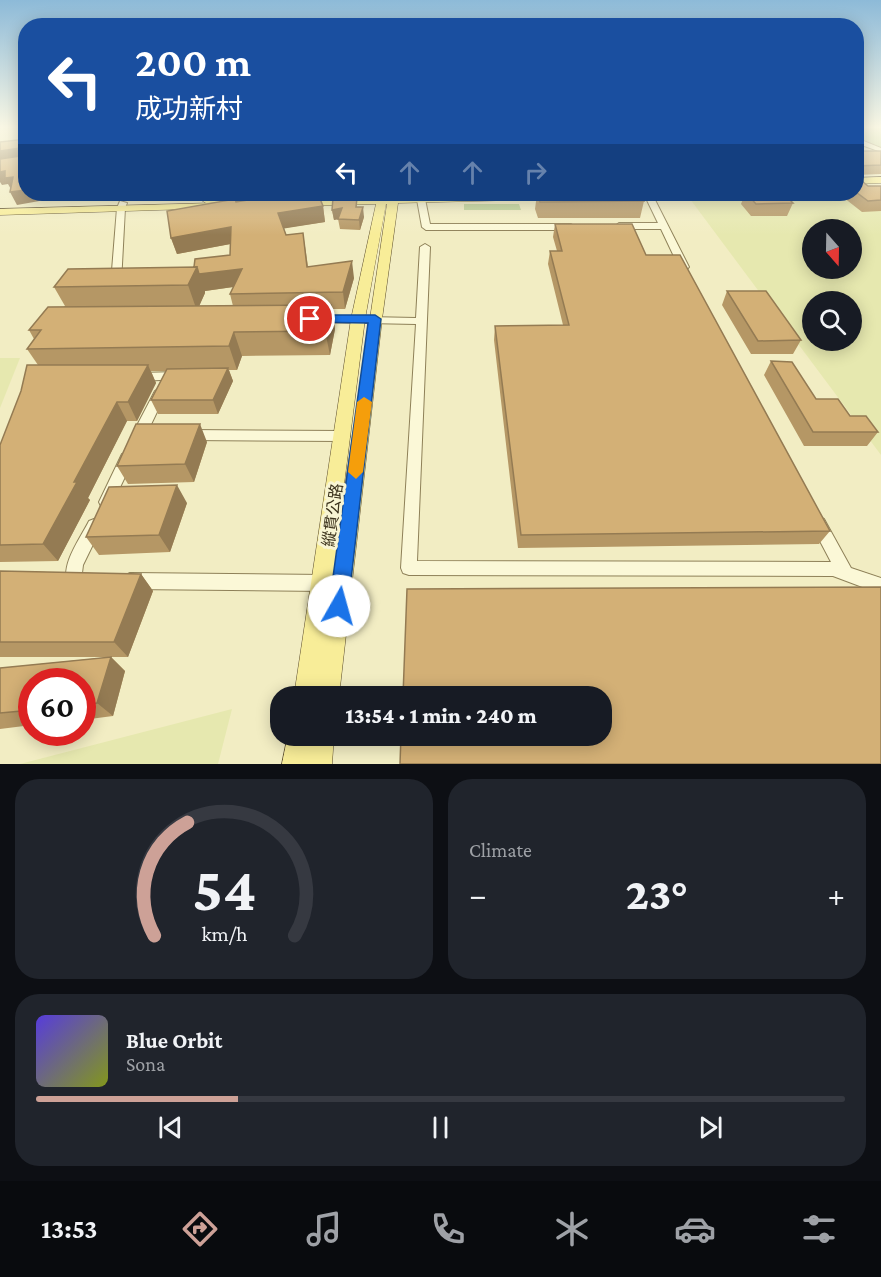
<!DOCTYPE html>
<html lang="en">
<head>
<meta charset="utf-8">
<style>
  :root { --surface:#171b24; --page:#20242c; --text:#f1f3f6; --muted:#9ea1a6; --line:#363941; --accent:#cda197 }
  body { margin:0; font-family:"Crimson Pro","Noto Sans TC",serif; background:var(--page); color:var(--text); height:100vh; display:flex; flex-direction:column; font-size:22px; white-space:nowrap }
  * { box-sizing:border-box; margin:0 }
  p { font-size:20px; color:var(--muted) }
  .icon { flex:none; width:33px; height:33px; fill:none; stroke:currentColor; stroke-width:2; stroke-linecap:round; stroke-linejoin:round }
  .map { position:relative; height:764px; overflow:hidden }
  .details { display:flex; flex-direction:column; gap:15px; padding:15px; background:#0d0f14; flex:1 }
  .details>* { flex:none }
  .hud { position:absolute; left:18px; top:18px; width:846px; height:183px; border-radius:24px; box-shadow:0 3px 15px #0003; background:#1a4fa0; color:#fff; overflow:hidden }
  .needle { width:39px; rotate:160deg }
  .fabs { position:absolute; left:802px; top:219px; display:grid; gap:12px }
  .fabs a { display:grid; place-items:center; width:60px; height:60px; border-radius:50%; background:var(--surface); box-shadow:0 3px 15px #0003; font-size:30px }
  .speed { position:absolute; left:18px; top:668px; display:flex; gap:12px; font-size:30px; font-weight:700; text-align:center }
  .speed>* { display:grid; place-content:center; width:78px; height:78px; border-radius:50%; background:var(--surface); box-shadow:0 3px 15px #0003; line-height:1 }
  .speed .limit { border:9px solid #d22; background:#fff; color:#111 }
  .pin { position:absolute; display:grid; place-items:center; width:51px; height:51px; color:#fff; margin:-26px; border:3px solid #fff; border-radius:50%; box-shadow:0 2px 6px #0007 }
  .me { position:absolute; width:66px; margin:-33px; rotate:7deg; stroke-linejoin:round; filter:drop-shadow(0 0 4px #0008) }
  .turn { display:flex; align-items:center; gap:21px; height:126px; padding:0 18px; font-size:27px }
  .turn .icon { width:78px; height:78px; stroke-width:2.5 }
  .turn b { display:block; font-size:42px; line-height:51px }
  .lanes { display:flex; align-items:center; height:57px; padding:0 18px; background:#0003; justify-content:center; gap:30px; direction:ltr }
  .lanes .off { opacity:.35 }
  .big { font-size:45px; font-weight:800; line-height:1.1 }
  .details .card { flex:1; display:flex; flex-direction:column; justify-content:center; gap:9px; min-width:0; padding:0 21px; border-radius:24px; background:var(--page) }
  .details .dial { align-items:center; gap:0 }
  .dial svg { height:156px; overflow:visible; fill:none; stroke:var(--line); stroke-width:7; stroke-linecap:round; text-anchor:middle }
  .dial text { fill:var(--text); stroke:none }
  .song { display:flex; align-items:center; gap:18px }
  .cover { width:72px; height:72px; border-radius:9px; background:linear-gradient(135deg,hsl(250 70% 55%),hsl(70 70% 35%)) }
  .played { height:6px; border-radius:3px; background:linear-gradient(90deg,var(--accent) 25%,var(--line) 25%) }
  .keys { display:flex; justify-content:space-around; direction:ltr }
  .heat { display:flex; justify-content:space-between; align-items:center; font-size:33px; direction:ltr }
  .details .tiles { flex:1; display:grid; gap:15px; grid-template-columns:1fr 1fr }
  .card:last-child { grid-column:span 2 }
  .trip { position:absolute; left:270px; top:686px; width:342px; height:60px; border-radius:24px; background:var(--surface); box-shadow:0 3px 15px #0003; font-weight:800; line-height:60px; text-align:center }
  .menu { display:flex; height:96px; justify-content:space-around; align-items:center; background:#090b0e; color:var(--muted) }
  .menu .icon { width:42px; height:42px }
  .menu .selected { color:var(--accent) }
  .menu b { font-size:27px; color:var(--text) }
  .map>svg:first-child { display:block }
  .farmland { fill:#e6e8af; fill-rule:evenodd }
  .green { fill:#bed195 }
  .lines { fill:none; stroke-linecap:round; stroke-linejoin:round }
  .minor-casing { stroke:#8e8058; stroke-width:2 }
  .major-casing { stroke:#5b4c2c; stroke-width:1 }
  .minor { fill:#fbf8d7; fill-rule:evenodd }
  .major { fill:#f8ed98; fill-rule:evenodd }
  .wall { fill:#b59765; fill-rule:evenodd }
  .shaded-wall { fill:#947b53 }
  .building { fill:#d3b076; stroke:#947b53; stroke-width:1.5 }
  .route { fill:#1a73e8; stroke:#114b97; stroke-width:1.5 }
  .slow { fill:#f59e0b }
  .labels { text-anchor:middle; stroke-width:6; stroke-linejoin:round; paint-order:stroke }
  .street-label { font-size:16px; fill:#3c331d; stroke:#f8f5d3 }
</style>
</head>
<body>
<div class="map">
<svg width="881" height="764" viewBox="0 0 881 764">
  <rect width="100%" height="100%" fill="#f2edc3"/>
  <path class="farmland" d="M881 191V455L687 195 856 194ZM813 230H852V268H813ZM813 302H852V340H813Z
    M0 358H20L0 408Z
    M232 709 218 764H20Z"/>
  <path class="green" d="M856 128H881V148L857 138Z
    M464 204H519L521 210H464Z"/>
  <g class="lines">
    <g class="minor-casing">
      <path id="minor" d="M856 138 881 148V152L856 143Z
        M416 194H424L430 224H571L575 227 571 230H426L422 227Z
        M644 194H652L689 267 687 269 684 270 679 267 661 229H619L615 226 619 223H658Z
        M120 201 127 203 125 208 121 283 116 286 111 283 117 208Z
        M425 244 430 247 417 561 831 562 811 524 814 519 819 517 824 519 851 568 881 578V594L833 576 409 575 403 573 401 568 416 324 318 322 313 319 318 316 416 318 420 247Z
        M178 372 184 376 182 379 139 381 133 377 139 373Z
        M161 387 167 391 145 437 143 441H133L131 437 155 391Z
        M188 430 343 431 348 432 350 436 348 440 343 441 188 440 183 439 181 435 183 431Z
        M127 453 132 454 134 458 113 502 111 506 106 508 101 506 99 502 122 454Z
        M94 519 99 521 102 526 83 565 82 573 88 575 90 580 88 585C81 588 75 587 68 584 60 565 80 539 89 521Z
        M130 573 325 575 331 578 333 583 331 588 325 591 130 589 124 586 122 581 124 576Z"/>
    </g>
    <g class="major-casing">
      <path id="major" d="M881 177V183L856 184V178Z
        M314 194 319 197 316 200 377 198 378 194H388L387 198 389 194H399V197L537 194H557L560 196 555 199 398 203 382 319 339 696H294L351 319 376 204 303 206 298 203 301 200 206 203 201 200 206 197ZM386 204H387L336 548 365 319Z
        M216 203 220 204V208L0 215V209Z
        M288 735H334L332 764H282Z"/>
    </g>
    <use href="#minor" class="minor"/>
    <use href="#major" class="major"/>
  </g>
  <path class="wall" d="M856 151H881V174L856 175Z
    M856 182 868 186H881V211L862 212 839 194H856Z
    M537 194 644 201 640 218H538L535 209Z
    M745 194H784L793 203 787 216H751L741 204Z
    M273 200 323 206 325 222 284 228 286 235 303 233 308 266 354 278 345 309H331L335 329 330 355 242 356 237 370H229L233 381 218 414H158L151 400 167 371H151L156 383 137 421H127L88 498 90 500 58 561 0 562V445L38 365 27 349 34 339 29 330 65 306 54 287 194 267 230 255V244L177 254 171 238 236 202ZM233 287 230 294 233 306H199L205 293V291Z
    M358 207 364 217 360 230 340 229 338 219 334 220 332 210Z
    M555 224 646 255 830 531 819 544 518 548 494 340 495 326 563 325 548 264 550 251H557L553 237Z
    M727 291 801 340 793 354H751L722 305Z
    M771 361 816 399 878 432 867 446H804L764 375Z
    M207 442 194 482 128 484 117 466Z
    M187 503 170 552 99 555 86 537Z
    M0 571 141 574 153 591 128 657H111L125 671 113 716 82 720V681H32V725L0 729V668L108 657H0Z"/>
  <path class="shaded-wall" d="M20 148 26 159 0 164V151Z
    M5 171 13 177 12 191 8 184 2 185 0 182V172Z
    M26 190V194H46L45 200 17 205 10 192Z
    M135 194H170V195L138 199Z
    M323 206 325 222 281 229 278 213Z
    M363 207 364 217 360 230 359 220Z
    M342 208 344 218 334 220 332 210Z
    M231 227 236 243 177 254 171 238Z
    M352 261 354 278 345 309 343 292Z
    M197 267 242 269 247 285 205 291V293L197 311 188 285Z
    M331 305 335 329 330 355 325 331Z
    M234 332 242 356 237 370 229 346Z
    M148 365 156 383 137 421 128 402Z
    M228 368 233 381 218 414 213 400Z
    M117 402 127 421 88 498 90 500 58 561 43 544 74 482Z
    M200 424 207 442 194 482 185 464Z
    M177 485 187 503 170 552 159 535Z
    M141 574 153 591 128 657 114 642Z
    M111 657 125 671 113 716 97 703Z"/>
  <path class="building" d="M26 139V190L10 192 13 177 5 178V171L0 172V159L20 156 22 150 20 148 0 151V142Z
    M856 151H881V165L856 166Z
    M856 182H863L868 186H881V200L868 201 856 192Z
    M318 194 323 206 278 213 286 235 303 233 307 267 352 261 343 292 230 294 242 269 199 274 197 267H194L195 259 230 255 231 227 171 238 167 211 235 199 236 202 272 196 273 200Z
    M537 194H640L644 201 540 202Z
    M747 194H784L793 203 756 204Z
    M333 198H357L356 207H363L359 220 338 219 342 208 332 210Z
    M555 224H632L646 255H680L830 531 521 535 495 326 569 325 550 251H562Z
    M197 267 188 285 54 287 68 269Z
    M727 291H766L801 340 758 341Z
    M331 305 325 331 234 332 229 346 27 349 41 330H29L48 307Z
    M771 361 792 362 816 399H838L850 416H866L878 432H813Z
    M27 365H148L128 402H117L74 482H77L43 544 0 545V445L21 391Z
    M228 368 213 400H151L167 369Z
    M136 424H200L185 464 117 466Z
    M177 485 159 535 86 537 109 487Z
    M0 571 141 574 114 642H0Z
    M881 587V764H400L401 735H602V696H403L407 589Z
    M111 657 97 703 82 705V681H32V710L0 713V668Z"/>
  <linearGradient id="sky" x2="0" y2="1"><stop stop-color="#8dbad8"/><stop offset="0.54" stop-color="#f9f7e4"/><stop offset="1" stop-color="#f9f7e4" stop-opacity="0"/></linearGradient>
  <rect width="881" height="235" fill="url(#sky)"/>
  <path class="route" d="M310 315H375L381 319 348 606 345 612 339 615 332 612 329 606 368 323 306 322V317Z"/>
  <path class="slow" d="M364 397 372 402 363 472 356 479 348 472 357 402Z"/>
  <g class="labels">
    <g class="street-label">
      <text transform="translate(332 515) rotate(-82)" y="6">縱貫公路</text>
    </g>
  </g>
</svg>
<div class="fabs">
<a><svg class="needle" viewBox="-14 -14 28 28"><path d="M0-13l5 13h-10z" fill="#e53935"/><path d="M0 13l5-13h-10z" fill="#9ea1a6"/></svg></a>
<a><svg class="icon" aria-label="search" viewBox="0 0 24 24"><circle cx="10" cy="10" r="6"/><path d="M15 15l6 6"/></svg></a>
</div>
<div class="speed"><div class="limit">60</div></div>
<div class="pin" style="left:310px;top:319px;background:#d93025"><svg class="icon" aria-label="arrive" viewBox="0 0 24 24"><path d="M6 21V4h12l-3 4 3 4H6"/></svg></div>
<svg class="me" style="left:339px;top:606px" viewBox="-20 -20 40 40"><circle r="19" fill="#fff"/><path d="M0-13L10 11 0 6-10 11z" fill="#1a73e8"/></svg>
<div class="trip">13:54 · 1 min · 240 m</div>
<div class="hud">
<div class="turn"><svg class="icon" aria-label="left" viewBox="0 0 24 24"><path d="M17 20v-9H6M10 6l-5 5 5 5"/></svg><div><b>200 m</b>成功新村</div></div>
<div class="lanes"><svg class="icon" aria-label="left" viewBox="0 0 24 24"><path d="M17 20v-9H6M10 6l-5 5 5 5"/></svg><svg class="icon off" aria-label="ahead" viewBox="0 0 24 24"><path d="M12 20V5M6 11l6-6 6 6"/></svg><svg class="icon off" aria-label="ahead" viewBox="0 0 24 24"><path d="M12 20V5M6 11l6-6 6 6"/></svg><svg class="icon off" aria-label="right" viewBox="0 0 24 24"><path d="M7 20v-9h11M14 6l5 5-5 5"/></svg></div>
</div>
</div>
<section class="details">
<div class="tiles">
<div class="card dial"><svg viewBox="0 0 100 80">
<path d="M14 69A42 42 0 1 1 86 69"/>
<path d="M14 69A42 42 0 0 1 31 11" stroke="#cda197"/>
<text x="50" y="56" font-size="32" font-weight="700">54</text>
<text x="50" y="72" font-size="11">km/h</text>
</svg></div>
<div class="card"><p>Climate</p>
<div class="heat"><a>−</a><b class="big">23°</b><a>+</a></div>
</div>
<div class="card">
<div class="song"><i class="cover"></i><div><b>Blue Orbit</b><p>Sona</p></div></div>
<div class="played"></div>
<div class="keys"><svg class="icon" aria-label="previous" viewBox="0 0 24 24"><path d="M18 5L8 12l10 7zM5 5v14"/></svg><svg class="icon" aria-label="pause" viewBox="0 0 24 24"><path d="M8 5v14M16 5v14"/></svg><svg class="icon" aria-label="next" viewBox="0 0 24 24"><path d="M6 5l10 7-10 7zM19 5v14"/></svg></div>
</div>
</div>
</section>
<nav class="menu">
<b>13:53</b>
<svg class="icon selected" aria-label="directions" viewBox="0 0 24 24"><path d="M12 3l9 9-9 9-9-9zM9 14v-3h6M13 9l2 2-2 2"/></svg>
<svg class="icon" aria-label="music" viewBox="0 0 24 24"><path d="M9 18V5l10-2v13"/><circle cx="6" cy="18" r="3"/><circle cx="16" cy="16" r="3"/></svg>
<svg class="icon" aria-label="phone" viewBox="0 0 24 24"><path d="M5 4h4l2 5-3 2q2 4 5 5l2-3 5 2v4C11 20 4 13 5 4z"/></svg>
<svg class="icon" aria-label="climate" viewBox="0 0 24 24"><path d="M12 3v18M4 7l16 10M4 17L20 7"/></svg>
<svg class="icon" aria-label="car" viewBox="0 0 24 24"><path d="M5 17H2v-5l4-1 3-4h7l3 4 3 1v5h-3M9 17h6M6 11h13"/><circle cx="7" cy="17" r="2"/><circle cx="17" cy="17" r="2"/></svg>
<svg class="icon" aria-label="filters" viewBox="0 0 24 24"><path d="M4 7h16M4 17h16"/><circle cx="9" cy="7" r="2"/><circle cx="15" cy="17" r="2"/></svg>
</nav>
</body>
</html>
